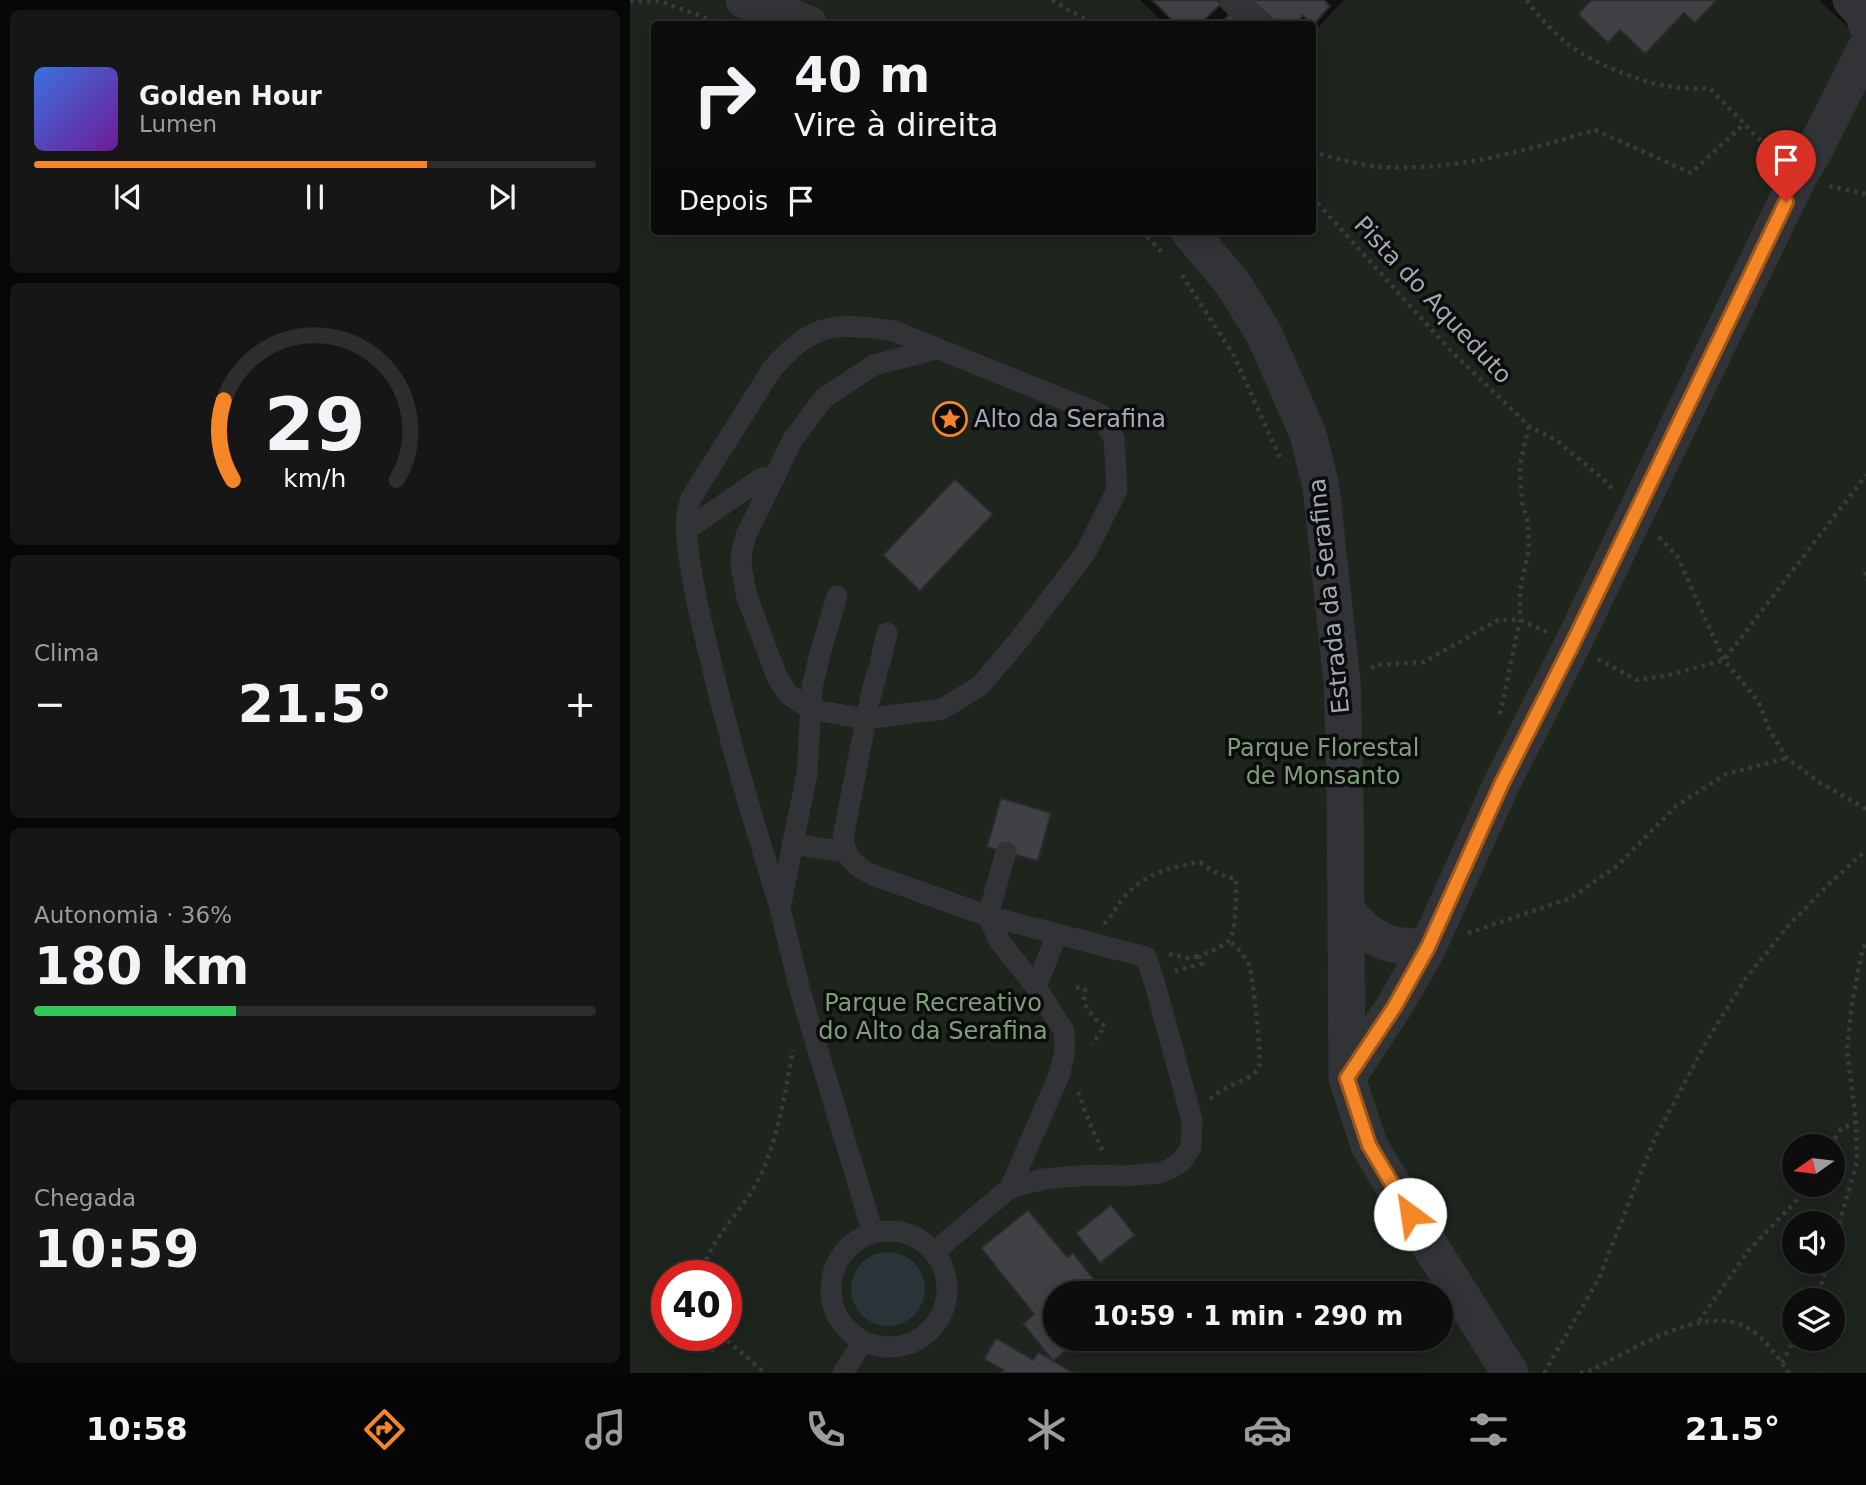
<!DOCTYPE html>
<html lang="pt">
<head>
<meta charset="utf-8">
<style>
  :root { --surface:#0d0d0e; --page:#161617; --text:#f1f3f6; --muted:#9a9c9e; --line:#2d2d2e; --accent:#f48627 }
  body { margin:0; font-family:"DejaVu Sans",sans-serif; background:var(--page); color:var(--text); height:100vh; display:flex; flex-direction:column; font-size:26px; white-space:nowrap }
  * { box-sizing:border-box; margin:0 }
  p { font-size:23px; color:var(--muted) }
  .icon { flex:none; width:38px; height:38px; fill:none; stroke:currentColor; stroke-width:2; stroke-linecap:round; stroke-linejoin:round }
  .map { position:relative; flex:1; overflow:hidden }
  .side { display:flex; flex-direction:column; gap:10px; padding:10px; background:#070708; width:630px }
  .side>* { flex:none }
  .guide { position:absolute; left:21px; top:21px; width:665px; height:214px; border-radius:7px; box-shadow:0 4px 18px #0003,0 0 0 2px var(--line); background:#0d0d0e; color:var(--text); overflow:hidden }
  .needle { width:46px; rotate:256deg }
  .controls { position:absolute; left:1152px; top:1134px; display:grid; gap:14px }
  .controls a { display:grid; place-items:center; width:63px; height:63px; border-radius:50%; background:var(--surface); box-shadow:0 4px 18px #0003,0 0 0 2px var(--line); font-size:35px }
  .speed { position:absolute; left:21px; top:1260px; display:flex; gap:14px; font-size:35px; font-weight:700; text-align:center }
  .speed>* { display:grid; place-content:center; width:91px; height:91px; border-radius:50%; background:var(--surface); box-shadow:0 4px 18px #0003,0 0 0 2px var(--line); line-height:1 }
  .speed .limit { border:10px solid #d22; background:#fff; color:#111 }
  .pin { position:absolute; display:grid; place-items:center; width:60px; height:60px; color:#fff; margin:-72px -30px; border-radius:50% 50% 50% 0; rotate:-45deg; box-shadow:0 0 7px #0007 }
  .pin .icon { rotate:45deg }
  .me { position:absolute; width:77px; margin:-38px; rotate:329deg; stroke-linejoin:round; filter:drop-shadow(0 0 5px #0008) }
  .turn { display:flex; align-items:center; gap:24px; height:147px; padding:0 28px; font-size:32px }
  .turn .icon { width:91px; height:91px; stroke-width:2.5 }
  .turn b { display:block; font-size:49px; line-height:60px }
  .then { display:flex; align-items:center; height:66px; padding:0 28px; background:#0003; gap:14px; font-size:26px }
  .big { font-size:52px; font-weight:700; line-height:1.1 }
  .side .card { flex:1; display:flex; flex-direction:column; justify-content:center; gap:10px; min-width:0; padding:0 24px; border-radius:10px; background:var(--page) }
  .side .dial { align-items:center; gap:0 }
  .dial svg { height:182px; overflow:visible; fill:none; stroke:var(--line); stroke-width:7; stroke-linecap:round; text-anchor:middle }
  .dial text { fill:var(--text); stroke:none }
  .song { display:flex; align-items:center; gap:21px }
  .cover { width:84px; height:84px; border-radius:10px; background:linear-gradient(135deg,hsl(220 70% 55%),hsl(280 70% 35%)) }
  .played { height:7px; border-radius:4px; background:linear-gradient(90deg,var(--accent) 70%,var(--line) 70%) }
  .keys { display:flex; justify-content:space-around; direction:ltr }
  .heat { display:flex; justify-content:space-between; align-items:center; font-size:38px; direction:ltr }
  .charge { height:10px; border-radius:5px; background:linear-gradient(90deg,#34c759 36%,var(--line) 0) }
  .trip { position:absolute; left:413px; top:1281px; width:410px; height:70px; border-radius:35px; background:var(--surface); box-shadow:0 4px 18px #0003,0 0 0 2px var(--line); font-weight:700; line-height:70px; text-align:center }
  .tabs { display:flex; height:112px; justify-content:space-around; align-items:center; background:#050506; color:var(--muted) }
  .tabs .icon { width:49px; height:49px }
  .tabs .selected { color:var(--accent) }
  .tabs b { font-size:32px; color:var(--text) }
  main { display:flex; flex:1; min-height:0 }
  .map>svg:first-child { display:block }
  .green { fill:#1d251d; fill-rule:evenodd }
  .water { fill:#293438 }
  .building { fill:#3f4145; stroke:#2a2b2e; stroke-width:2 }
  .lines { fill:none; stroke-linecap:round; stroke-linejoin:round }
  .path { stroke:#383b3e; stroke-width:4.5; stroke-dasharray:3.5 5; stroke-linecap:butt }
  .pedestrian { stroke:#323337; stroke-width:21 }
  .minor { stroke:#323337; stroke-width:28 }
  .tertiary { stroke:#323337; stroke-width:37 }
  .route-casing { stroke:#9f5719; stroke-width:18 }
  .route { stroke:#f48627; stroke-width:12 }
  .labels { text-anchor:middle; stroke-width:7; stroke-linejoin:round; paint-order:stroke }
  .street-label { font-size:24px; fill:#a1aab3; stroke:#0c0c0d }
  .poi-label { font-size:24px; fill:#a1aab3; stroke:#0c0c0d; text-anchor:start }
  .park-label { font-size:24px; fill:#7d9f78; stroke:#0c0c0d }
</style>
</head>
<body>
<main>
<section class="side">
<div class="card">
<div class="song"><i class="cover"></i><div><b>Golden Hour</b><p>Lumen</p></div></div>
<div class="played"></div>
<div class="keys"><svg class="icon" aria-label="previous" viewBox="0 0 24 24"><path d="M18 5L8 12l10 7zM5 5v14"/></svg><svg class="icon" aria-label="pause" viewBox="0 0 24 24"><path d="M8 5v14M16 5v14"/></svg><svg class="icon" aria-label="next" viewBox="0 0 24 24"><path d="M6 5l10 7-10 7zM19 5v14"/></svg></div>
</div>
<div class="card dial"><svg viewBox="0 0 100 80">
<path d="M14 69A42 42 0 1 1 86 69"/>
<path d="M14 69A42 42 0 0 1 10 34" stroke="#f48627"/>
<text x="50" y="56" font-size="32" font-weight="700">29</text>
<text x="50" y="72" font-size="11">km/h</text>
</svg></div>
<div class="card"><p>Clima</p>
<div class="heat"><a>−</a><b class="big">21.5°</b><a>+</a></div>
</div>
<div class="card"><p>Autonomia · 36%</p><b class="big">180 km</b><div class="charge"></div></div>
<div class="card"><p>Chegada</p><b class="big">10:59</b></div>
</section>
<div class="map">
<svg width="1236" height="1373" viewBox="0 0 1236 1373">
  <rect width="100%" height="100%" fill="#111112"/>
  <path class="green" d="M0 0H510L535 24H24V231H682L683 33 714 0H1189L1228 37 1236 35V1373H0ZM1164 1146H1202V1185H1164ZM1164 1223H1202V1262H1164ZM37 1276H96V1335H37ZM425 1293H810V1339H425ZM1164 1300H1202V1339H1164Z"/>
  <path class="water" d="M221 1289a37 37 0 1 1 74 0a37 37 0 1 1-74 0Z"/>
  <path class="building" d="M522 0H587L591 4 570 24H546Z
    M621 0H694L700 6 683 25 673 16 666 24H648Z
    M961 0H1087L1065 23 1054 13 1015 54 990 30 978 43 948 14Z
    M601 13 612 24H590Z
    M325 479 363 514 290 591 253 555Z
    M371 798 421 813 408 861 357 847Z
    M481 1205 505 1235 470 1263 446 1233Z
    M398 1210 437 1257 443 1253 475 1293H425V1339H450L423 1361 393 1324 404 1314 351 1248Z
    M366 1338 403 1360 408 1352 444 1373H372L373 1370 354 1359Z"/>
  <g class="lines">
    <path class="path" d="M422 0 463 24
      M897 0C909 18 925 34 942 47 962 62 1012 83 1037 86 1051 89 1066 88 1080 89L1147 157
      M0 1H30L92 24
      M682 152C703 157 731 166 752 167 826 171 894 151 965 130L1061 173 1114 124
      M1199 186 1236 194
      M682 197 819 349 899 426 926 440 973 479 984 490
      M511 231 535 255
      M552 275 604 356 650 458
      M1029 537 1047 556 1094 660 1128 701 1140 731 1157 758 1189 782 1236 809
      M1236 572 1234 577 1236 580
      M968 659 1007 680 1035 676 1094 660 1236 475
      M741 668 746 665 794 662 868 620H890L917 632
      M870 714 890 620V590L899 549 898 523 892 502 890 471 891 460 899 426
      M474 924C481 917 485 909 491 901 510 875 540 867 570 862 582 872 592 876 606 879 605 895 608 928 599 940 592 948 578 952 569 956L572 964 545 971
      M838 933 941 898 988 865 1046 806 1096 774 1157 758
      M539 954 559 958 569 956
      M446 987 455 989 454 1003 466 1020 475 1026 462 1044
      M448 1092 460 1124 474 1154
      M580 1099C586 1095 591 1090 598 1087 608 1081 623 1079 629 1067 632 1059 623 976 619 965 615 955 606 947 599 940
      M1200 1146 1211 1129 1226 1122
      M1202 1248 1227 1162 1226 1122 1217 1049 1222 1004 1231 956 1236 942
      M71 1276C79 1240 109 1215 126 1184 147 1146 155 1093 163 1050
      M1184 1300 1190 1288 1198 1262
      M1069 1321 1118 1251 1168 1199 1176 1185
      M91 1335 135 1373
      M82 1352 89 1335
      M1152 1363 1164 1339
      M914 1373 969 1278 1024 1140 1078 1039 1116 978 1159 925 1199 884 1236 850
      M950 1373 962 1370C1000 1351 1071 1305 1114 1326 1133 1335 1147 1356 1159 1373"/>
    <path class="pedestrian" d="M145 477 132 478 56 530 57 513 61 498 142 369C184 321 205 323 264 331L470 414 484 439 487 490 456 552 389 640 350 686 312 709 235 719 180 709 158 694 147 677 117 597 111 566 112 550 116 535 163 439 194 398 244 365 306 349
      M56 530C60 575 70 618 81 662 100 744 124 824 149 904
      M207 596 190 654 182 688 177 774 150 908 171 994 243 1233
      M250 663 257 633
      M240 699 247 673
      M238 709 213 838C217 859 224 866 243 875L358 916 516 957 523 977 562 1120 561 1147 552 1161 540 1169 529 1173 495 1176 459 1175 414 1179 380 1188 304 1252
      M162 844 216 852
      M376 852 358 916 370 942 406 987 434 1031 435 1050 430 1073 380 1188
      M406 987 427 934
      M201 1289a58 58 0 1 1 116 0a58 58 0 1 1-116 0Z
      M213 1373 233 1341"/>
    <path class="minor" d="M603 0 628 24"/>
    <path class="tertiary" d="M114 0 179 24
      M1221 0 1234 14 1236 23
      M559 231 604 285 634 334 678 434 691 487 712 682 715 783 717 1078 739 1145 780 1214 880 1373
      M716 910C742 941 757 948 798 947
      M717 1078 765 1005 798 947 871 785 942 645 1168 178 1184 151 1236 48"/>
  </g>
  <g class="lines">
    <g class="route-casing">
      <path id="route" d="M780 1214 739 1145 717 1078 765 1006 798 947 871 785 942 645 1156 202"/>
    </g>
    <use href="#route" class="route"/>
  </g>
  <defs>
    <g id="sight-ring" transform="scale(1.75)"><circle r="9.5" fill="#0c0c0d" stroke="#f48627" stroke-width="1.5"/><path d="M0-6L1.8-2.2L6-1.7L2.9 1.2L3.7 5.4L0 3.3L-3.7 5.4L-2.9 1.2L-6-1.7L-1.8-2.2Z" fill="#f48627"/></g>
  </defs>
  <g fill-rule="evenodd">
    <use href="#sight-ring" x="320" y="419"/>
  </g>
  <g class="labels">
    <g class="street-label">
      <text transform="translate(803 300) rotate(47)" y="8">Pista do Aqueduto</text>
      <text transform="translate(699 596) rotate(-96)" y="8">Estrada da Serafina</text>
    </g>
    <g class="poi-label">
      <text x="344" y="427">Alto da Serafina</text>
    </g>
    <g class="park-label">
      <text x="693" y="756">Parque Florestal<tspan x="693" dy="28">de Monsanto</tspan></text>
      <text x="303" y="1011">Parque Recreativo<tspan x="303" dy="28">do Alto da Serafina</tspan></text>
    </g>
  </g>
</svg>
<div class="controls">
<a><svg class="needle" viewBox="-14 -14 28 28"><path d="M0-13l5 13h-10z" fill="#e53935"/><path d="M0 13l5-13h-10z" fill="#9a9c9e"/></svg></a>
<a><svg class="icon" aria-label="sound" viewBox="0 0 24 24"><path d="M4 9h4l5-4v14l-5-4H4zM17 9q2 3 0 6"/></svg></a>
<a><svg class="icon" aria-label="layers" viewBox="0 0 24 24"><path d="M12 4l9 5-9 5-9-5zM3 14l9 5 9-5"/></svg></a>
</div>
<div class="speed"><div class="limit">40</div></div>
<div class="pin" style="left:1156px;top:202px;background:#d93025"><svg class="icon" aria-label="arrive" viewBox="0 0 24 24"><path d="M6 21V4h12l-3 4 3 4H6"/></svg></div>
<svg class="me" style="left:780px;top:1214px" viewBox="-20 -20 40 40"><circle r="19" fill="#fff"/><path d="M0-13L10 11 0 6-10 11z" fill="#f48627"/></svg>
<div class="trip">10:59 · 1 min · 290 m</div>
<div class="guide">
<div class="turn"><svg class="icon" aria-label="right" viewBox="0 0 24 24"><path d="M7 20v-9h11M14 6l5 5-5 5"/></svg><div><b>40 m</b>Vire à direita</div></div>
<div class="then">Depois<svg class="icon" aria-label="arrive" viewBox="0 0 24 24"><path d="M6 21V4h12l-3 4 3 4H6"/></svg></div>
</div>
</div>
</main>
<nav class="tabs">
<b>10:58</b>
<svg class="icon selected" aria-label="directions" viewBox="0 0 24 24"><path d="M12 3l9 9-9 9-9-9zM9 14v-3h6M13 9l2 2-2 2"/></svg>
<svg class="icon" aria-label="music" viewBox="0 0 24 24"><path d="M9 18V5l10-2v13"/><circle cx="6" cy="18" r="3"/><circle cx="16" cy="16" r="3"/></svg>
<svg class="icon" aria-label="phone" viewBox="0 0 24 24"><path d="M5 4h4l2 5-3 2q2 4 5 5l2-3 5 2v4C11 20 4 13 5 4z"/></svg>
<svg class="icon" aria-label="climate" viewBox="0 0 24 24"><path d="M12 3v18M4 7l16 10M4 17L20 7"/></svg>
<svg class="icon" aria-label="car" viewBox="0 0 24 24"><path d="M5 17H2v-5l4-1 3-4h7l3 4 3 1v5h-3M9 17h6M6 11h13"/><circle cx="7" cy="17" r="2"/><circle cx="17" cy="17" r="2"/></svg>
<svg class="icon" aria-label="filters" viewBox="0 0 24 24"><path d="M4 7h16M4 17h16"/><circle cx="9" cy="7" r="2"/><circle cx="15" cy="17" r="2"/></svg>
<b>21.5°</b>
</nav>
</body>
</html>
